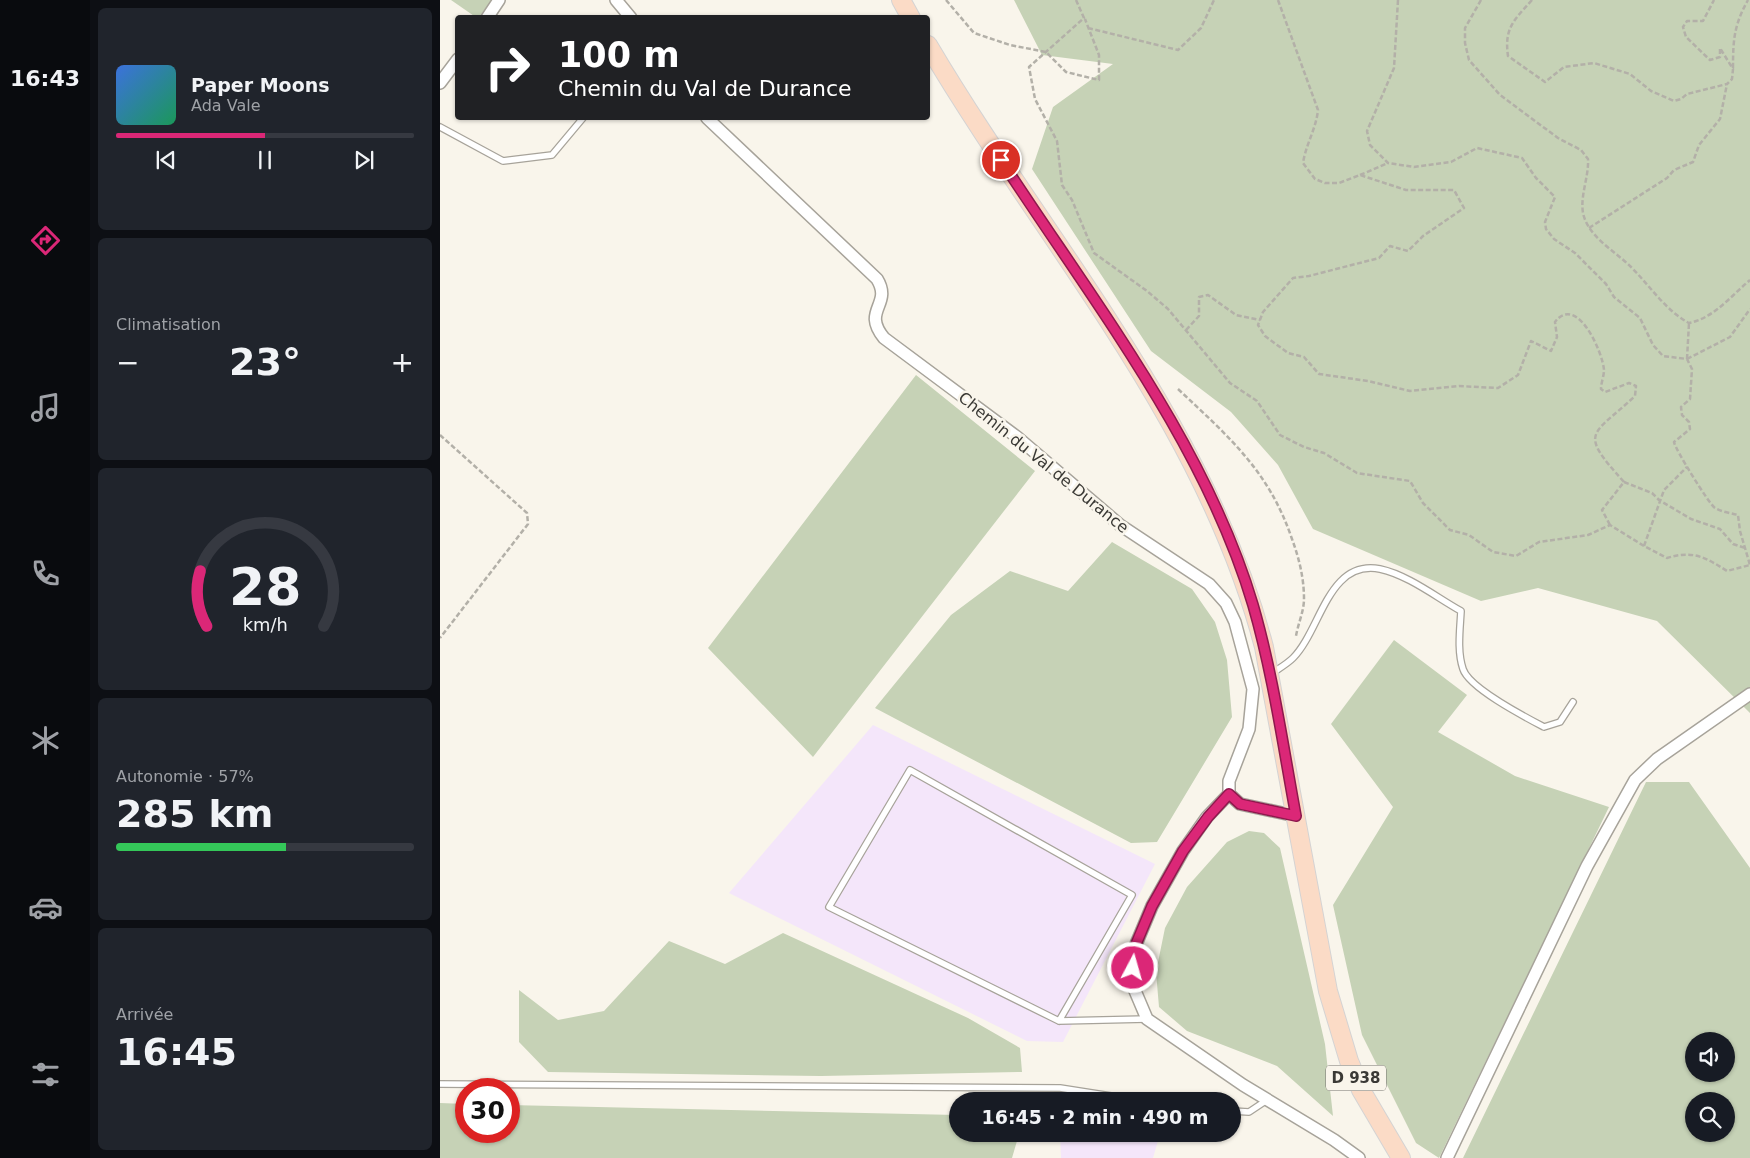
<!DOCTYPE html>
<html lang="fr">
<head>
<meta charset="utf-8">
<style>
  :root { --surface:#171b24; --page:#20242c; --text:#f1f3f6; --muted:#9ea1a6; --line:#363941; --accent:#db2777 }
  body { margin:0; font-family:"DejaVu Sans",sans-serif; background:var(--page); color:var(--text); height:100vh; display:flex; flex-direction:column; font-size:19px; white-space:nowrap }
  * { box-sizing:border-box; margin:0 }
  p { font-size:16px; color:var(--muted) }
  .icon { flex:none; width:28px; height:28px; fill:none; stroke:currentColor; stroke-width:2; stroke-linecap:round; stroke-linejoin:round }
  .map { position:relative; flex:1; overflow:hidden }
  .sheet { display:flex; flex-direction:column; gap:8px; padding:8px; background:#0d0f14; width:350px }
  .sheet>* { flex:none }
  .top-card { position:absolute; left:15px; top:15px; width:475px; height:105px; border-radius:5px; box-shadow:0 1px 4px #0004; background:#202124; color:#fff; overflow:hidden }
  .fabs { position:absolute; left:1245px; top:1032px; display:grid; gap:10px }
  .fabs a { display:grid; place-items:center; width:50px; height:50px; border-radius:50%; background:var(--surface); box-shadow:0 1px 4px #0004; font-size:25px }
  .speed { position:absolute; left:15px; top:1078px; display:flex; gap:10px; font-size:25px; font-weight:700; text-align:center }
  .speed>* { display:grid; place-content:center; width:65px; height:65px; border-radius:50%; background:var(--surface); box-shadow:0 1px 4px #0004; line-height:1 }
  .speed .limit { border:8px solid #d22; background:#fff; color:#111 }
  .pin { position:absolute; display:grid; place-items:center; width:42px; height:42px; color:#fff; margin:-21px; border:2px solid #fff; border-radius:50%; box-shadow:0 1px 5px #0007 }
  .me { position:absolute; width:55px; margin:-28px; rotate:6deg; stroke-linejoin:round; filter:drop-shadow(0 0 4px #0008) }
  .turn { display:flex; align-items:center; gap:18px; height:105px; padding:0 20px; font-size:22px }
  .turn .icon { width:65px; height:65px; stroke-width:2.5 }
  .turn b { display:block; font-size:35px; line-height:42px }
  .big { font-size:38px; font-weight:800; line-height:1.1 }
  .sheet .widget { flex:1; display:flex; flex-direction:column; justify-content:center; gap:8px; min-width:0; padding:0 18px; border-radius:8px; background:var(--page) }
  .sheet .dial { align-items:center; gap:0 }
  .dial svg { height:130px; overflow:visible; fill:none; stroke:var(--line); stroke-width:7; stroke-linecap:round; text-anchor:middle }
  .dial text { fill:var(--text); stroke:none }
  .song { display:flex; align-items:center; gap:15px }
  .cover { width:60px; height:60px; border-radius:8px; background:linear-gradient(135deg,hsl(220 70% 55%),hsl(150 70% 35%)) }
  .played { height:5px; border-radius:2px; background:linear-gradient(90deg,var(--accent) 50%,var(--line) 50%) }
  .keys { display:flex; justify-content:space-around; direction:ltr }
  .heat { display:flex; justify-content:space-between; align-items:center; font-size:28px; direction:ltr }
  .charge { height:8px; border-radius:4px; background:linear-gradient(90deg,#34c759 57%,var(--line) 0) }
  .trip { position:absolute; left:509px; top:1092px; width:292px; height:50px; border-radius:25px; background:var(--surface); box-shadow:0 1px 4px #0004; font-weight:800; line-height:50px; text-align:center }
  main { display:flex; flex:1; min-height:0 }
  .tab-bar { display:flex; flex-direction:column; width:90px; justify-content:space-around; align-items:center; background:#090b0e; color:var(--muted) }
  .tab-bar .icon { width:35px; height:35px }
  .tab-bar .on { color:var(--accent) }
  .tab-bar b { font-size:22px; color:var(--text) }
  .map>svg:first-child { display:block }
  .industrial { fill:#f4e6fa }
  .green { fill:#c6d2b6; fill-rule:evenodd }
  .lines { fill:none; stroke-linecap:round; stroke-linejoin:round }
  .lane-casing { stroke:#a7a39a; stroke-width:8 }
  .street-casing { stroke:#a7a39a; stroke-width:14 }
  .primary-casing { stroke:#d4d3d3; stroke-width:20 }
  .path { stroke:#b3b0a8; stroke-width:2.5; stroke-dasharray:5 2.5; stroke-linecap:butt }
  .lane { stroke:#fff; stroke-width:5.5 }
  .street { stroke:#fff; stroke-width:11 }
  .primary { stroke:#fbdbc6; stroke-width:18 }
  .route-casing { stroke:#8e194d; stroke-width:12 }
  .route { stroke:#db2777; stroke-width:9 }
  .labels { text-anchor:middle; stroke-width:5; stroke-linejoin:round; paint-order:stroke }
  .shield { fill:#f9f5eb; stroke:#73716c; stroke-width:1 }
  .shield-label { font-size:15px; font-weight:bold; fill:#3a3935 }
  .street-label { font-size:16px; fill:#3a3935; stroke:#f9f5eb }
</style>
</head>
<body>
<main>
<nav class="tab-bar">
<b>16:43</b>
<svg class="icon on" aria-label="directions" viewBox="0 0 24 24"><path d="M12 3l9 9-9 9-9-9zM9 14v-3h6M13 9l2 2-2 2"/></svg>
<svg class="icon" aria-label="music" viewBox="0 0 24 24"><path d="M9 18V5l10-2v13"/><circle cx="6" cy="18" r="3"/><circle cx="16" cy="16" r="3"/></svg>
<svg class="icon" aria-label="phone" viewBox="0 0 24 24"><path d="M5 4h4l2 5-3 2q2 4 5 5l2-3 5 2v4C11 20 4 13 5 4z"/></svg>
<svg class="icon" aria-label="climate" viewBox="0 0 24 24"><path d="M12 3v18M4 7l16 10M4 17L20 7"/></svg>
<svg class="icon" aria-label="car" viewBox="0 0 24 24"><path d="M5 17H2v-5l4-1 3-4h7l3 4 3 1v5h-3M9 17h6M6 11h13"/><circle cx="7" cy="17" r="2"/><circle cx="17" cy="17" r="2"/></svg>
<svg class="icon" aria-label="filters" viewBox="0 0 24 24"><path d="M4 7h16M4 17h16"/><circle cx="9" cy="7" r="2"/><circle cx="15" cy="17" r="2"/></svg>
</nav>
<section class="sheet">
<div class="widget">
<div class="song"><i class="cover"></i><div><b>Paper Moons</b><p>Ada Vale</p></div></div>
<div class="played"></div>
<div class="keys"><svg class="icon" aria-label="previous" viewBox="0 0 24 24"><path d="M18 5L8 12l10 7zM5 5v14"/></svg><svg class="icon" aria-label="pause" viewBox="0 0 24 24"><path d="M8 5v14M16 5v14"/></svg><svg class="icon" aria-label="next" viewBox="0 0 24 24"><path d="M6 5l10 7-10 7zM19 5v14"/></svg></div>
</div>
<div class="widget"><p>Climatisation</p>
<div class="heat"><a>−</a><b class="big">23°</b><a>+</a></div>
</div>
<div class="widget dial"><svg viewBox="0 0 100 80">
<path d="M14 69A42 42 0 1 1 86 69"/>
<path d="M14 69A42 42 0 0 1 10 35" stroke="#db2777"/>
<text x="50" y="56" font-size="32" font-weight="700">28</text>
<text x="50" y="72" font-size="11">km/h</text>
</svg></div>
<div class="widget"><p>Autonomie · 57%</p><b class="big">285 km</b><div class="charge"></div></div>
<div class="widget"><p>Arrivée</p><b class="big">16:45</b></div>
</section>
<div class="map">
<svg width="1310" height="1158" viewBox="0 0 1310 1158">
  <rect width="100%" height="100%" fill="#f9f5eb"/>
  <path class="industrial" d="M433 725 715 864 623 1042 587 1041 289 893Z
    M620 1134H720L713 1158H621Z"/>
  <path class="green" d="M11 0H52L39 17 37 18Z
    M574 0H1310V713L1217 621 1098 588 1041 601 873 529 838 465 791 412 711 351 592 169 613 107 673 64 602 55Z
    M476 375 595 471 373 757 268 648Z
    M672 542 752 589 775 622 787 660 792 717 717 842 691 843 435 708 511 615 570 571 628 591Z
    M954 640 1027 695 998 732 1075 776 1169 807 999 1158 976 1143 922 1035 893 905 953 807 891 724Z
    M1206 782H1249L1310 868V1158H1023ZM1286 1041V1074H1254V1041ZM1286 1101V1134H1254V1101Z
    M809 831 824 833 840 848 885 1044 893 1116 837 1066 747 1031 719 1007 716 972 725 928 747 887 787 842Z
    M343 933 528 1018 580 1048 582 1072 381 1076 108 1072 79 1042V990L118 1020 164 1011 229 941 285 964Z
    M0 1103 26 1104V1131H69V1105L517 1115 518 1134H579L572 1158H0Z"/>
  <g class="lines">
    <g class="lane-casing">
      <path id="lane" d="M0 127 63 161 112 155 143 118
        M831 674C838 669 847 664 853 658 881 630 888 559 940 569 968 575 996 597 1021 611 1020 630 1017 651 1023 669 1029 688 1085 717 1104 727L1120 722 1133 702
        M619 1021 389 907 470 770 692 895 619 1021 707 1019
        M0 1084 620 1088 703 1101
        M792 1111 809 1112 827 1100"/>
    </g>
    <g class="street-casing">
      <path id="street" d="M176 0 191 18
        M47 18 59 0
        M0 83 18 59
        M267 118 437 279C453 305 421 310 444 338L577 437 680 525 769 584 786 603 795 622 813 689 809 729 789 781V794L800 804 856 816
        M789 794 767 817 743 851 712 906 694 949 693 986 707 1019 803 1085 894 1140 919 1158
        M1007 1158 1147 866 1195 780 1217 759 1310 694"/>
    </g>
    <g class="primary-casing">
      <path id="primary" d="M461 0 471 18
        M488 45C605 243 765 420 824 647L888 991 909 1061 921 1090 961 1158"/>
    </g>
    <path class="path" d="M506 0 534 33 570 45 606 52 626 72 659 80V55L645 19
      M636 0 644 18 589 67 595 99 617 141 622 185 632 200 654 253 707 291 728 309 790 383 817 401 840 435 864 447 884 453 917 473 970 481 983 503 1010 530 1029 535 1053 552 1076 556 1099 542 1148 535 1170 525 1204 546 1227 558C1253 550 1265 557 1287 571L1310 565
      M838 0 878 110C876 129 866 144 863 163L875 179 885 183H899L920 175 966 190H1014L1024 208 983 236 968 251 950 246 939 258 869 276 853 278 823 312 818 325 825 336 848 353 864 357 879 374 928 381 970 391 1019 386 1058 388 1078 375 1091 341 1111 351 1117 337 1115 322C1137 293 1163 353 1164 370 1164 376 1161 383 1161 389L1165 392 1189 383 1196 386 1195 396C1151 437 1138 431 1184 482L1162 510 1170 525
      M958 0 954 68 927 131 930 145 948 163 974 167 1011 162 1037 148 1082 158 1096 178 1115 197 1105 222 1106 229 1114 239 1135 253 1166 284 1174 297 1200 318 1213 345 1223 356 1247 359 1252 369 1250 399 1241 407 1242 415 1249 422 1250 429 1234 442C1235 449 1269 504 1275 508 1282 512 1291 513 1298 515L1300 531 1310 565
      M1041 0 1025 28V43L1029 60 1060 95 1118 138 1141 150 1148 159C1149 177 1140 195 1143 213 1148 237 1175 251 1191 267 1211 287 1225 310 1249 323 1274 318 1291 296 1310 280
      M1092 0C1074 20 1064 28 1068 56L1105 82 1124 67 1154 63 1190 74 1211 91 1234 101 1241 99 1247 94 1287 84 1292 79 1293 69 1280 48V57L1270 60 1246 37 1243 27 1247 21H1263L1274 0
      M648 28 738 50 761 28 774 0
      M1293 68C1293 40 1294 25 1308 0
      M920 175 948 163
      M1149 228 1227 178 1234 170 1253 162 1259 145 1280 119 1287 84
      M746 330 759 316V297L768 295 796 315 820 320
      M1247 359 1290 337 1310 309
      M1247 359 1249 323
      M738 389C789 437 829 471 852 539 859 558 864 578 864 599 864 611 858 624 856 636
      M0 435 87 513 88 524 0 638
      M1184 482 1212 493 1219 500 1251 519 1280 529 1293 544 1305 548
      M1204 546 1224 490 1247 467"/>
    <use href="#lane" class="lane"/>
    <use href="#street" class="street"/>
    <use href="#primary" class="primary"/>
  </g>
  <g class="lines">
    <g class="route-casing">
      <path id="route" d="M561 160C652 300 765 443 813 605 833 674 843 746 856 816L800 804 789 794 768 817 743 851 712 906 694 949 693 968"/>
    </g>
    <use href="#route" class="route"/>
  </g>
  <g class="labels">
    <rect class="shield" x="886" y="1065.5" width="60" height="25" rx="4"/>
    <g class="shield-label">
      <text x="916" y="1083">D 938</text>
    </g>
    <g class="street-label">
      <text transform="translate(604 462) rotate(39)" y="6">Chemin du Val de Durance</text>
    </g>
  </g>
</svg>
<div class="fabs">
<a><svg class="icon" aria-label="sound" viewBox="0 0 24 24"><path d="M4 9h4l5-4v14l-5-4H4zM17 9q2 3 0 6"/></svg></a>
<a><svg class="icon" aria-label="search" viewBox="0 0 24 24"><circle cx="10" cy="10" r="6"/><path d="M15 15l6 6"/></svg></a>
</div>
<div class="speed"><div class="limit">30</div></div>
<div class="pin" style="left:561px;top:160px;background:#d93025"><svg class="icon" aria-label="arrive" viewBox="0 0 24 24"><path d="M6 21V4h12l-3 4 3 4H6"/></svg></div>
<svg class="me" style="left:693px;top:968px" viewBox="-20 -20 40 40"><circle r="17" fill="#db2777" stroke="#fff" stroke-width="3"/><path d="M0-11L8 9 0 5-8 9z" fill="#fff"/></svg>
<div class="trip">16:45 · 2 min · 490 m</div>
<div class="top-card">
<div class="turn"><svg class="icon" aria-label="right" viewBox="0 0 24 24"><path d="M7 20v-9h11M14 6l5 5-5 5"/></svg><div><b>100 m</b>Chemin du Val de Durance</div></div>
</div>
</div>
</main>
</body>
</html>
